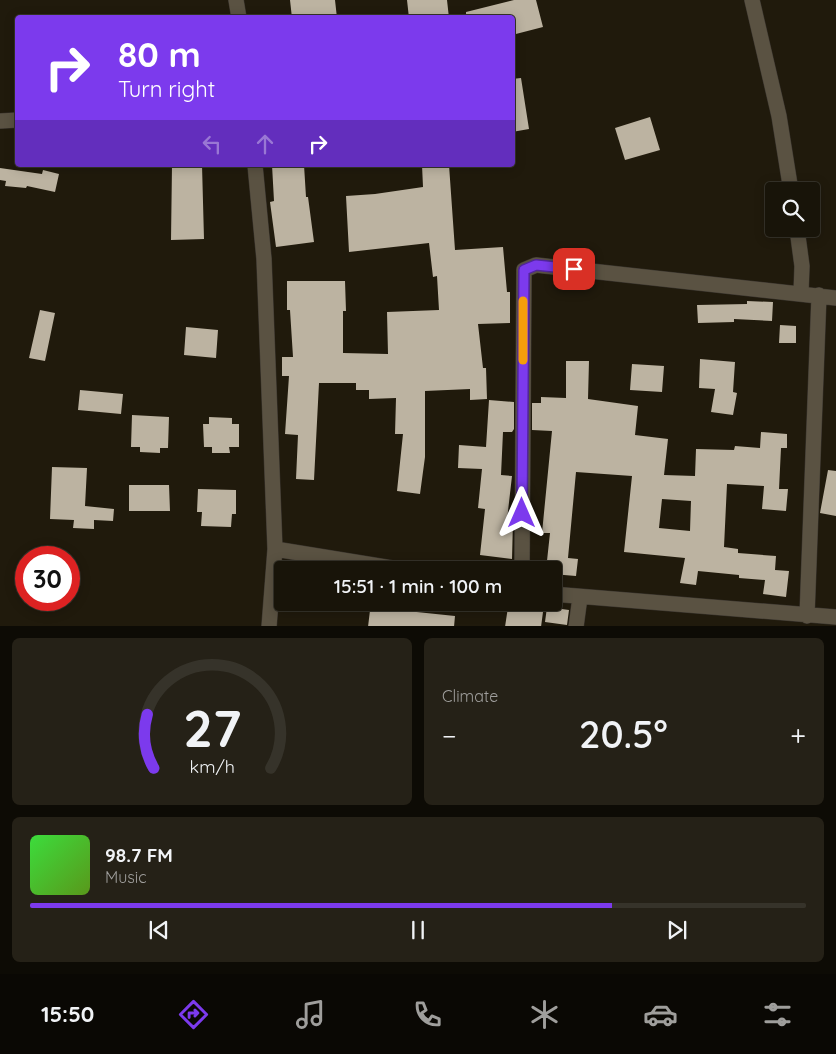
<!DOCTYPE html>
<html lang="en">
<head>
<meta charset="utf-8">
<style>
  :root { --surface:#181409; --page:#252117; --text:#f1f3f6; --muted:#9f9e9c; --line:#36332a; --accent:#7c3aed }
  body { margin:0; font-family:Quicksand,sans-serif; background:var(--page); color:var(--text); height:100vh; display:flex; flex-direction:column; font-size:19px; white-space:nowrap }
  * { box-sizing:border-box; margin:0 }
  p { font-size:16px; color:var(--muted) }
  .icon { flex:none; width:28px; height:28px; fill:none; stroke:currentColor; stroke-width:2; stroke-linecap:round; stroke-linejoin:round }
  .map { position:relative; height:626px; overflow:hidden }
  .sheet { display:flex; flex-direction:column; gap:12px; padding:12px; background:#0d0b05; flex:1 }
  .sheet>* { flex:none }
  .banner { position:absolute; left:15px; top:15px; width:500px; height:152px; border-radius:5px; box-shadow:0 2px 12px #0003,0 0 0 1px var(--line); background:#7c3aed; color:#fff; overflow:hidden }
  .fabs { position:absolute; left:765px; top:182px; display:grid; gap:10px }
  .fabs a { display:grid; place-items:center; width:55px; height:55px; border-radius:5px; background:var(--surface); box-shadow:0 2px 12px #0003,0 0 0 1px var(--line); font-size:25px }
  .speed { position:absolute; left:15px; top:546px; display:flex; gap:10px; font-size:25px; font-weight:700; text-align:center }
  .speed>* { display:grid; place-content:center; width:65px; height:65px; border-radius:50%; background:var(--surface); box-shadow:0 2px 12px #0003,0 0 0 1px var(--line); line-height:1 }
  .speed .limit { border:8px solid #d22; background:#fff; color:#111 }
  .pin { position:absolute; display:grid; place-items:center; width:42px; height:42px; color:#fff; margin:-21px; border-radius:10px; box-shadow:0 2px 8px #0006 }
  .me { position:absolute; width:55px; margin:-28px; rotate:0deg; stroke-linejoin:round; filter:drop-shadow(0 0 4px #0008) }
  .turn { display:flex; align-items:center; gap:18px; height:105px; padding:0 20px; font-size:22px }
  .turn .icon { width:65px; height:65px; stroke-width:2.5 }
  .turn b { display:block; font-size:35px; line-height:42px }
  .lanes { display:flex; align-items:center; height:48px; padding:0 20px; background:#0003; justify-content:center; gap:25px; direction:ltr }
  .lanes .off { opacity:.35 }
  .big { font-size:38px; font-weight:600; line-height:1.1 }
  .sheet .tile { flex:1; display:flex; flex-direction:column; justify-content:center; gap:8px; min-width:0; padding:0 18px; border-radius:8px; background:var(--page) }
  .sheet .dial { align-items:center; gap:0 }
  .dial svg { height:130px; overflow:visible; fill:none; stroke:var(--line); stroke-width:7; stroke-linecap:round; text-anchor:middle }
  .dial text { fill:var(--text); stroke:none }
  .song { display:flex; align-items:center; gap:15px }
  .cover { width:60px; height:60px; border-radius:8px; background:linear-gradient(135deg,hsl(120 70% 55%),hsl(90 70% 35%)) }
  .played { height:5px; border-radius:2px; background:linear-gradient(90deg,var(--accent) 75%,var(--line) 75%) }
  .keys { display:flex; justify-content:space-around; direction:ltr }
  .heat { display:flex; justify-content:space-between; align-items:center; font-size:28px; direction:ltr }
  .sheet .tiles { flex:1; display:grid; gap:12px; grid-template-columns:1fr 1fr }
  .tile:last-child { grid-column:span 2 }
  .trip { position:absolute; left:274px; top:561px; width:288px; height:50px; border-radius:5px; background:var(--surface); box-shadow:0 2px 12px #0003,0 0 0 1px var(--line); font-weight:600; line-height:50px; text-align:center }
  .tabs { display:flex; height:80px; justify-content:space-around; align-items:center; background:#0a0804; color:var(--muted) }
  .tabs .icon { width:35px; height:35px }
  .tabs .on { color:var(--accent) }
  .tabs b { font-size:22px; color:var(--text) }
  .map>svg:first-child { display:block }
  .building { fill:#bcb3a1; fill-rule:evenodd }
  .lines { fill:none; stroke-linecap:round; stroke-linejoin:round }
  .minor-casing { stroke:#3a352f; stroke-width:16 }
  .minor { stroke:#5a5242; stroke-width:15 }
  .route-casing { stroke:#51269a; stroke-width:12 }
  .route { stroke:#7c3aed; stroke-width:9 }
  .slow { stroke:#f59e0b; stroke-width:9 }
</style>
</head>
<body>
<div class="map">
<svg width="836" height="627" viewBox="0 0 836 627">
  <rect width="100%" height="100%" fill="#201a0c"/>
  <path class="building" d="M290 0H335L337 18H292Z
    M407 0H447L449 18H409Z
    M514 0H536L543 27 512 35V18H466V12Z
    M521 78 529 129 512 132V79Z
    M650 117 660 150 625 160 615 128Z
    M172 165H202L204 239 171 240Z
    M272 165H304L306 197H308L314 242 276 247 270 202 274 201Z
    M422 165H449L455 250 503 247 507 292H510V323L478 324 483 368H486L487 399 470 400V389L425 391V457L420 494 397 491 403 434H395L396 398 369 399V390H356V383H319L314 480 296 479 298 435 285 434 289 376H282V357H293L290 310H287V281H345L346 311H343V353L388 354 387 312 439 310 437 276 433 277 429 243 349 252 346 196 375 194 423 187Z
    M0 168 42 174 43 170 59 174 55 192 27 186 26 188 5 186 6 181 0 180Z
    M747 301 773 302 772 321 734 319V322L698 323 697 305 747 304Z
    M40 310 55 313 45 361 29 358Z
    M780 325 796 326V343H779Z
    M186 327 218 330 216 358 184 355Z
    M700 359 735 362 733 392 737 393 733 415 711 412 715 389 699 388Z
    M566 361H589L588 399 638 406 635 435 668 439 664 475 695 476 696 449 734 450 735 446 760 448 761 432 787 434V448H781L779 489H788L786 511 762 509 764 486 727 484 724 547 738 549V553L776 556 775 570 789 571 786 597 763 594 765 580 739 578V575L698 571 696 585 680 583 685 558 624 552 632 476 576 472 568 558 578 559 576 576 552 574V570H546L550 533H542L552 431 532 430V403H541V397L566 398ZM662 499 691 501 690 531 659 528Z
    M632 364 664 366 662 392 630 390Z
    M80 390 123 394 121 414 78 410Z
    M489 400 514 402V429L512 432H503L501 475 512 476 507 520H513L512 559 480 555 485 509 478 508 482 469 458 468 459 445 486 447Z
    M132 415 169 417 168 448H160V453L140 452V447H131Z
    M209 417 232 418V424H239V447H229L230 453H212V447H204L203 424H209Z
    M52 467 87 468 85 506 114 509 113 521 94 520V529L73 528 74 520 50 519Z
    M828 470 836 471V516L820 513Z
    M129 485H169L170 511H129Z
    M198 489 236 490V514H232L231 527 201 526 202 512H197Z
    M371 602H397L408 604 407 611 455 616 454 627H368Z
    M508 607 543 612 541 627H505Z
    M547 607 569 610 567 625 545 622Z"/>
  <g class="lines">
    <g class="minor-casing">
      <path id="minor" d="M236 0 239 18
        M752 0 779 116 791 191
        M0 121 18 120
        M255 165 264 259 275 549 269 627
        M797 229 802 266 801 293
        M275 549 404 570
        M522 570 524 270 536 265 836 298
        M552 594 836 617
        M807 616 819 295
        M576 627 580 597"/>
    </g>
    <use href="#minor" class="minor"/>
  </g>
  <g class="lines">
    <g class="route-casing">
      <path id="route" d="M522 513 524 270 536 265 574 269"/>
    </g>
    <use href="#route" class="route"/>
    <path class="slow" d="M523 360V301"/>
  </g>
</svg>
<div class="fabs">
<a><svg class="icon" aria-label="search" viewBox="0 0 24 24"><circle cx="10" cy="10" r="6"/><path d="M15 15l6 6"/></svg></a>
</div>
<div class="speed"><div class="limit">30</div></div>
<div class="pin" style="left:574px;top:269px;background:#d93025"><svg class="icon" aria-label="arrive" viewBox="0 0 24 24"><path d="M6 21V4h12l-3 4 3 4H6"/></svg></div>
<svg class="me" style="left:522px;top:513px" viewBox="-20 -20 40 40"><path d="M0-17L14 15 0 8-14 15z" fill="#7c3aed" stroke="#fff" stroke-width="4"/></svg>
<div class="trip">15:51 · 1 min · 100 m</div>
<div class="banner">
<div class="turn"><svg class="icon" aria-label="right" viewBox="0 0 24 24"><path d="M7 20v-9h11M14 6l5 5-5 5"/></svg><div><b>80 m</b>Turn right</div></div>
<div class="lanes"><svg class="icon off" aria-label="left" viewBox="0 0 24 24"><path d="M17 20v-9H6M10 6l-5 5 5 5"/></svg><svg class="icon off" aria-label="ahead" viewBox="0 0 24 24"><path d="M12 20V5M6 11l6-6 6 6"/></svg><svg class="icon" aria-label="right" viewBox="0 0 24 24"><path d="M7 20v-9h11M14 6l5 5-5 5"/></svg></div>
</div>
</div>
<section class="sheet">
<div class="tiles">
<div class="tile dial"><svg viewBox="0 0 100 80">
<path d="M14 69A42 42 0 1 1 86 69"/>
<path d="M14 69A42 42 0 0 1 10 36" stroke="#7c3aed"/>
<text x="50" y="56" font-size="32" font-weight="700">27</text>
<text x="50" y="72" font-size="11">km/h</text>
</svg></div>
<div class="tile"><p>Climate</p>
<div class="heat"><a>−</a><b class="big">20.5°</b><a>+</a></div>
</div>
<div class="tile">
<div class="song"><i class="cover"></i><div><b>98.7 FM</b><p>Music</p></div></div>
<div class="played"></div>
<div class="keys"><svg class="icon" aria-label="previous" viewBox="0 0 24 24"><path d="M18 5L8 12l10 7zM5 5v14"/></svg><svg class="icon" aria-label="pause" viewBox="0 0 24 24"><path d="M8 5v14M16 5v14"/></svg><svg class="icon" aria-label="next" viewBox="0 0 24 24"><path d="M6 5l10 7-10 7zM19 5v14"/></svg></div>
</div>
</div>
</section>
<nav class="tabs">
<b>15:50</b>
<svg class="icon on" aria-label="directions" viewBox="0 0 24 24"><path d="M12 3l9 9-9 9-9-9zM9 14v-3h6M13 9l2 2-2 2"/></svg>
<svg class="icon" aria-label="music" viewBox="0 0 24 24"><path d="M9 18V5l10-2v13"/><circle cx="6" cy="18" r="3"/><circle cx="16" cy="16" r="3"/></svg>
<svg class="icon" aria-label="phone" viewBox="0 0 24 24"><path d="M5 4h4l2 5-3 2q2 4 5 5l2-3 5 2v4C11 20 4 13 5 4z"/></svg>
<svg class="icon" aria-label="climate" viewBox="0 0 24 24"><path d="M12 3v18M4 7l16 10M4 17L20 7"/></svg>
<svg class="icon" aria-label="car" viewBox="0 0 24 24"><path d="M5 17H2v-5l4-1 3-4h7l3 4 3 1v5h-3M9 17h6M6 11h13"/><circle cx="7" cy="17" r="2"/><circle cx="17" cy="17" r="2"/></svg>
<svg class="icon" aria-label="filters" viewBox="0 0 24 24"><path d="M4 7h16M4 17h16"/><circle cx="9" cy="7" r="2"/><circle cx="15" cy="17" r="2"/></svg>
</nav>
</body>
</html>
